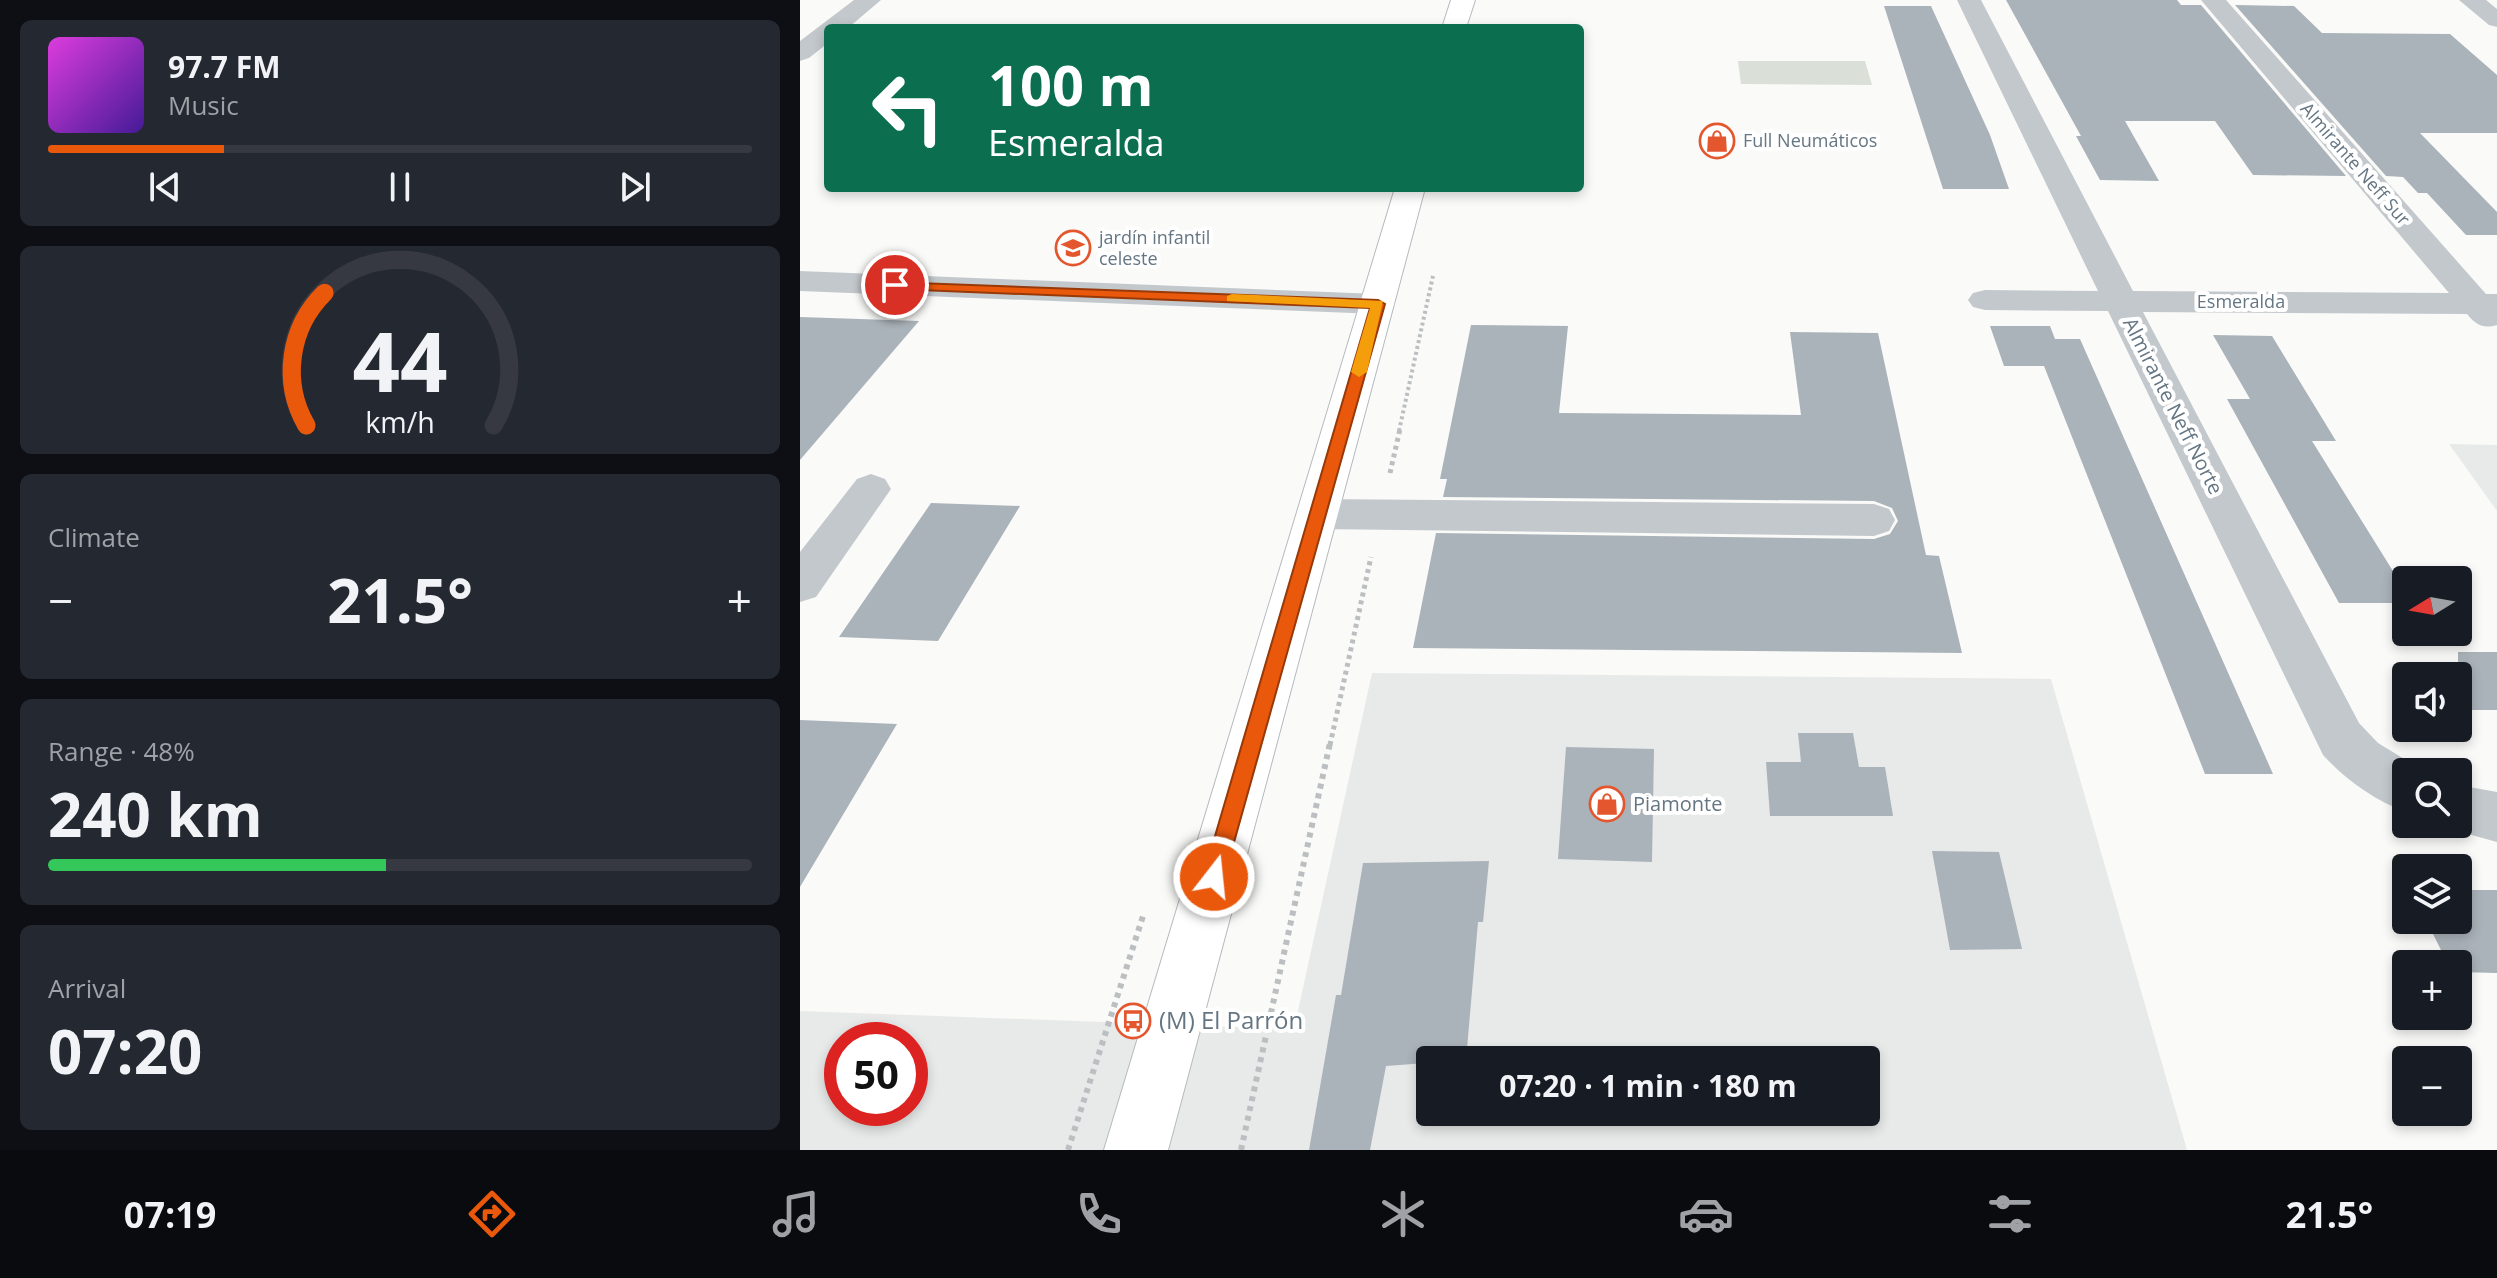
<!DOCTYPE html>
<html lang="en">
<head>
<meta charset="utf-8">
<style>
  :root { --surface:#171b24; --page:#242831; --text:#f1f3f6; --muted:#9ea1a6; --line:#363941; --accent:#ea580c }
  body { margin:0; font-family:"Open Sans",sans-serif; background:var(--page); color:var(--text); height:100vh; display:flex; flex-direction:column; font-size:30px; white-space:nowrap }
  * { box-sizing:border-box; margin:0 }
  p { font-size:26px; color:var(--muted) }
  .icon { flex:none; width:44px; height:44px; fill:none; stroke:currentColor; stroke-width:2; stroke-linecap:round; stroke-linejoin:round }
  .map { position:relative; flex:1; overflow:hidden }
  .sheet { display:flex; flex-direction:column; gap:20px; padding:20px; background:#0d0f14; width:800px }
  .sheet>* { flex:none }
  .banner { position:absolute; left:24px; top:24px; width:760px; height:168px; border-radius:8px; box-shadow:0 4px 12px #0003; background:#0b6e4f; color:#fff; overflow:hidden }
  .needle { width:52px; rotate:259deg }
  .buttons { position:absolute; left:1592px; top:566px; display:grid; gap:16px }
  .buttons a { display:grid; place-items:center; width:80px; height:80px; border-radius:8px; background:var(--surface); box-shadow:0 4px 12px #0003; font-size:40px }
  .speed { position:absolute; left:24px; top:1022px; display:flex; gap:16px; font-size:40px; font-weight:700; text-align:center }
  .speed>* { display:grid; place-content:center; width:104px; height:104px; border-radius:50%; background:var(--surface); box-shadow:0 4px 12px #0003; line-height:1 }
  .speed .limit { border:12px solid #d22; background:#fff; color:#111 }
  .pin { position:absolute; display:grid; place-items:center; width:68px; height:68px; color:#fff; margin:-34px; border:4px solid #fff; border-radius:50%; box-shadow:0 2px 8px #0007 }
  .me { position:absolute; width:88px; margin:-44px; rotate:16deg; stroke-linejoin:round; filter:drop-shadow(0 0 6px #0008) }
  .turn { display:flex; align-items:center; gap:28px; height:168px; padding:0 32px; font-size:36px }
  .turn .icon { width:104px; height:104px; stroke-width:2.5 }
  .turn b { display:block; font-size:56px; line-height:68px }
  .big { font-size:60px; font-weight:700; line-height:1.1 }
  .sheet .card { flex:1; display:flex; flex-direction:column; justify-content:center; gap:12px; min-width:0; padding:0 28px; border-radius:12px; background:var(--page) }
  .sheet .dial { align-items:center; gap:0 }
  .dial svg { height:208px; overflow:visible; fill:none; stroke:var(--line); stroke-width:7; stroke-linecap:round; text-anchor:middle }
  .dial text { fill:var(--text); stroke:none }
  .song { display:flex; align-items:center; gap:24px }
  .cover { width:96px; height:96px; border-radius:12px; background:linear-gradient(135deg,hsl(300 70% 55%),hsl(260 70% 35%)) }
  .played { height:8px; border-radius:4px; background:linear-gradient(90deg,var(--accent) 25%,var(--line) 25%) }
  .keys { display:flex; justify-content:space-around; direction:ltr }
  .heat { display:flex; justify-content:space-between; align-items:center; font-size:44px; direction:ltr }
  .charge { height:12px; border-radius:6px; background:linear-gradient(90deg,#34c759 48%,var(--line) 0) }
  .trip { position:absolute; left:616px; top:1046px; width:464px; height:80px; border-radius:8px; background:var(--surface); box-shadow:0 4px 12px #0003; font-weight:700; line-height:80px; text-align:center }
  .tabs { display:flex; height:128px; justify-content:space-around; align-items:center; background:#090b0e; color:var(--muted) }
  .tabs .icon { width:56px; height:56px }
  .tabs .on { color:var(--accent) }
  .tabs b { font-size:36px; color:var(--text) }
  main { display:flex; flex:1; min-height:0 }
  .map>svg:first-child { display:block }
  .built { fill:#e8e9e9; fill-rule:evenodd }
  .green { fill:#dadfd7 }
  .building { fill:#aab3b9 }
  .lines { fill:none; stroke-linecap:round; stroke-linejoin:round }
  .major-casing { stroke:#b5babe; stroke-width:2 }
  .path-far2 { stroke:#bbbfc2; stroke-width:4; stroke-dasharray:3 3; stroke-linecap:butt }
  .path-far1 { stroke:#bbbfc2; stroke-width:5; stroke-dasharray:4 4; stroke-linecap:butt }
  .path { stroke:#bbbfc2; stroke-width:6; stroke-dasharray:5 5; stroke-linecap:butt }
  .minor { fill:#c3c8cc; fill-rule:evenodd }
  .major { fill:#fff; fill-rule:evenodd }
  .route { fill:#ea580c; stroke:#983908; stroke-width:2 }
  .slow { fill:#f59e0b }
  .labels { text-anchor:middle; stroke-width:8; stroke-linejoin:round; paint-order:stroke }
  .far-poi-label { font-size:18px; fill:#657683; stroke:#fff; text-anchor:start }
  .far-street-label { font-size:18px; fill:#657683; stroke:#fff }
  .street-label { font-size:20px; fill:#657683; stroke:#fff }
  .poi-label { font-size:20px; fill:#657683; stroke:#fff; text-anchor:start }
  .near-poi-label { font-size:24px; fill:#657683; stroke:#fff; text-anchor:start }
</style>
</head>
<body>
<main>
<section class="sheet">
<div class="card">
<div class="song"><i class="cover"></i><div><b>97.7 FM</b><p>Music</p></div></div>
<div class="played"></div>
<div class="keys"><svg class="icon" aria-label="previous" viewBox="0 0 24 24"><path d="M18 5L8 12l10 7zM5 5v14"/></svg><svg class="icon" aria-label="pause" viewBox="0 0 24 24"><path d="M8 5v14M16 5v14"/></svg><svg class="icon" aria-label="next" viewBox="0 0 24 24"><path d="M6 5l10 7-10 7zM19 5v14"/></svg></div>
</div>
<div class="card dial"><svg viewBox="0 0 100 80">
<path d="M14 69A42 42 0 1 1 86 69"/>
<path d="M14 69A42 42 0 0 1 21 18" stroke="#ea580c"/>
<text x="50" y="56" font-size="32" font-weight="700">44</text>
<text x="50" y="72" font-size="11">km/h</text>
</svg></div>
<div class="card"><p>Climate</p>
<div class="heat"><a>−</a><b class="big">21.5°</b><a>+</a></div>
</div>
<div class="card"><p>Range · 48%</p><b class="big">240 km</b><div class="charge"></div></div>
<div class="card"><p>Arrival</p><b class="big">07:20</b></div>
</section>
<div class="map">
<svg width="1697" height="1150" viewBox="0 0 1697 1150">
  <rect width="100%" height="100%" fill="#fafaf8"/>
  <path class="built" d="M1649 444 1697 445V511Z
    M572 673 1251 679 1387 1150H0V1011L494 1029ZM42 1040H110V1108H42ZM630 1060H1066V1112H630Z"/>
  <path class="green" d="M938 61H1065L1072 85 941 84Z"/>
  <path class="building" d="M1206 0H1377L1381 5H1401L1546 176 1453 175 1415 121H1325L1359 181 1300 180 1276 136H1281Z
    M1435 5 1494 6 1522 33 1650 34 1697 75V133H1620L1697 212V235H1666L1627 193H1618L1603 177 1586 176Z
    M1084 6H1131L1190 135 1209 189H1143Z
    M0 317 119 321 0 460Z
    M671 325 768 326 759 413 1001 415 990 332 1078 333 1126 555 1139 556 1162 653 613 648 636 533 1074 539 1090 534 1098 521 1092 508 1074 501 643 497 647 479H640Z
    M1190 326H1250L1255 339H1280L1473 774H1405L1244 366H1204Z
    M1413 335 1472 336 1536 441H1512L1606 592V603H1539L1427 399H1450Z
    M131 503 220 506 138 641 39 637Z
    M1658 652H1697V710H1658Z
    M0 720 97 724 0 887Z
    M998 733H1053L1059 767H1085L1093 816H970L966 762H1001Z
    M766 747 854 749 852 862 758 859Z
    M1132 851 1199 852 1222 949 1150 950Z
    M689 861 683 922H678L666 1060 586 1066 570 1150H509L536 995H541L563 863Z
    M1658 890H1697V973L1658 972V964H1648L1626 920H1658Z"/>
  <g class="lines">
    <g class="major-casing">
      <path id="major" d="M651 0H675L666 28H642Z
        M595 188H625L368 1150H304Z"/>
    </g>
    <path class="path-far2" d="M599 431 633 276"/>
    <path class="path-far1" d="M590 473 600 429
      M530 745 571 557"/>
    <path class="path" d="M268 1150 344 913
      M441 1150 530 743"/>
    <path class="minor" d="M54 0H81L48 28H28V43L9 58 0 61V41Z
      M1157 0H1181L1333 291 1649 293 1401 0H1426L1686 294H1697V325C1683 329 1676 325 1667 314L1343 312 1559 723 1578 743 1624 771 1606 772V812C1574 800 1546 780 1523 755L1308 311 1185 310 1173 307 1168 300 1173 293 1185 290 1298 291Z
      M1659 0H1686L1697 9V27L1689 25Z
      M0 271 578 294 590 297 595 304 590 311 578 314 0 291Z
      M71 474 85 479 91 489 16 597 0 602V552L57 479Z
      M519 499 1074 504 1089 509 1095 520 1089 531 1074 536 519 529 504 525 498 514 504 503Z
      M1658 785 1697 792V842L1639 826 1658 824Z"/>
    <use href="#major" class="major"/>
  </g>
  <path class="route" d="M90 282 578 300 585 304 422 885 414 888 406 885 403 877 570 308 95 289 90 288Z"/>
  <path class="slow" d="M432 294 583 301 567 372 559 377 551 372 570 308 427 301V296Z"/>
  <defs>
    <g id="shop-ring" transform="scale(1.8)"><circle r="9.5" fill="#fff" stroke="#e4572e" stroke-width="1.5"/><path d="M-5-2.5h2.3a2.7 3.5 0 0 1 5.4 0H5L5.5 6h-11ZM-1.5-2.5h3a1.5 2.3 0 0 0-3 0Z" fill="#e4572e"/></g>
    <g id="school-ring" transform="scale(1.8)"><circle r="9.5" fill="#fff" stroke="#e4572e" stroke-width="1.5"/><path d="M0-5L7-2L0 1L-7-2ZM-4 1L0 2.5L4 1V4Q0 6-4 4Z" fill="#e4572e"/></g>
    <g id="bus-ring" transform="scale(1.8)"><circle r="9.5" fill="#fff" stroke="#e4572e" stroke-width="1.5"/><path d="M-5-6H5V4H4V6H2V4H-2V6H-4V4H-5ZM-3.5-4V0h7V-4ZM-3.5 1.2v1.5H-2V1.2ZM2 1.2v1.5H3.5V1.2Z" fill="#e4572e"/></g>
  </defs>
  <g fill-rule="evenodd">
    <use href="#shop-ring" x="917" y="141"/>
    <use href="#school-ring" x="273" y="248"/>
    <use href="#shop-ring" x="807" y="804"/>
    <use href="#bus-ring" x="333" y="1021"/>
  </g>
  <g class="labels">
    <g class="far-poi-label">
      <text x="943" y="147">Full Neumáticos</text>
      <text x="299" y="244">jardín infantil<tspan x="299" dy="21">celeste</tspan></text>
    </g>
    <g class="far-street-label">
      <text transform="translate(1555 164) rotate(49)" y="6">Almirante Neff Sur</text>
      <text x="1441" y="308">Esmeralda</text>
    </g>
    <g class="street-label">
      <text transform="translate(1373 406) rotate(63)" y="7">Almirante Neff Norte</text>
    </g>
    <g class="poi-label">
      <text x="833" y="811">Piamonte</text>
    </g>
    <g class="near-poi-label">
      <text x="359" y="1029">(M) El Parrón</text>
    </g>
  </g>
</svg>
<div class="buttons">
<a><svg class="needle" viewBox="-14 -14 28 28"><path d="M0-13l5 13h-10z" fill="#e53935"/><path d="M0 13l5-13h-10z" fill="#9ea1a6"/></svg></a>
<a><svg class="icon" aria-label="sound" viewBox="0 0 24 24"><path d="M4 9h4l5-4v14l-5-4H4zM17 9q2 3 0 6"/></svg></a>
<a><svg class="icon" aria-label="search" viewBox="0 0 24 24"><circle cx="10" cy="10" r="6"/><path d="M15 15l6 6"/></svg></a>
<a><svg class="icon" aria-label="layers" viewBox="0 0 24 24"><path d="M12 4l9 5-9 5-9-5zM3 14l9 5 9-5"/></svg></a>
<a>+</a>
<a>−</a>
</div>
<div class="speed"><div class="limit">50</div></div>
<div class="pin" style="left:95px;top:285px;background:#d93025"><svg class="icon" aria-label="arrive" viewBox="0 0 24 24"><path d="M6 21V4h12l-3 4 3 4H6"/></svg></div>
<svg class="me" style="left:414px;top:877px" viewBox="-20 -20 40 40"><circle r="17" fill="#ea580c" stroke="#fff" stroke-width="3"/><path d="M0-11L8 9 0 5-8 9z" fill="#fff"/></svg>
<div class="trip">07:20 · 1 min · 180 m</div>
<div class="banner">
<div class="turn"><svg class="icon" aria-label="left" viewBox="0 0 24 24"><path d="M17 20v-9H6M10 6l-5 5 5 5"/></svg><div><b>100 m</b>Esmeralda</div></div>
</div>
</div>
</main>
<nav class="tabs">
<b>07:19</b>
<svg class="icon on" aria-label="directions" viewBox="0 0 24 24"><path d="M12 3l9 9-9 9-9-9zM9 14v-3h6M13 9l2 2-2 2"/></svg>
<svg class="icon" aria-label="music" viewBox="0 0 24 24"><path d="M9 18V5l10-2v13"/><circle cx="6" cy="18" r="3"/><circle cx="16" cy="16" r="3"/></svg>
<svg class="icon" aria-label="phone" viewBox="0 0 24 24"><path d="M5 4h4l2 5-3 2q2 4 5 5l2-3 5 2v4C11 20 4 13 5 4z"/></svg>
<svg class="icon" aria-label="climate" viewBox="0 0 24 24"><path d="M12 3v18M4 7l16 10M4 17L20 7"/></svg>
<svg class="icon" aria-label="car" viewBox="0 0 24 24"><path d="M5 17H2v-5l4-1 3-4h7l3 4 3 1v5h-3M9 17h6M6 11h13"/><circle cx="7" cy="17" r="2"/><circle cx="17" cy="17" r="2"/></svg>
<svg class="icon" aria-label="filters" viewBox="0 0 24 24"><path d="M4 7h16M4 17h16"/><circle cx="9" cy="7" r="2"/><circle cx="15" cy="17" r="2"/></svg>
<b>21.5°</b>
</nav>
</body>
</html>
